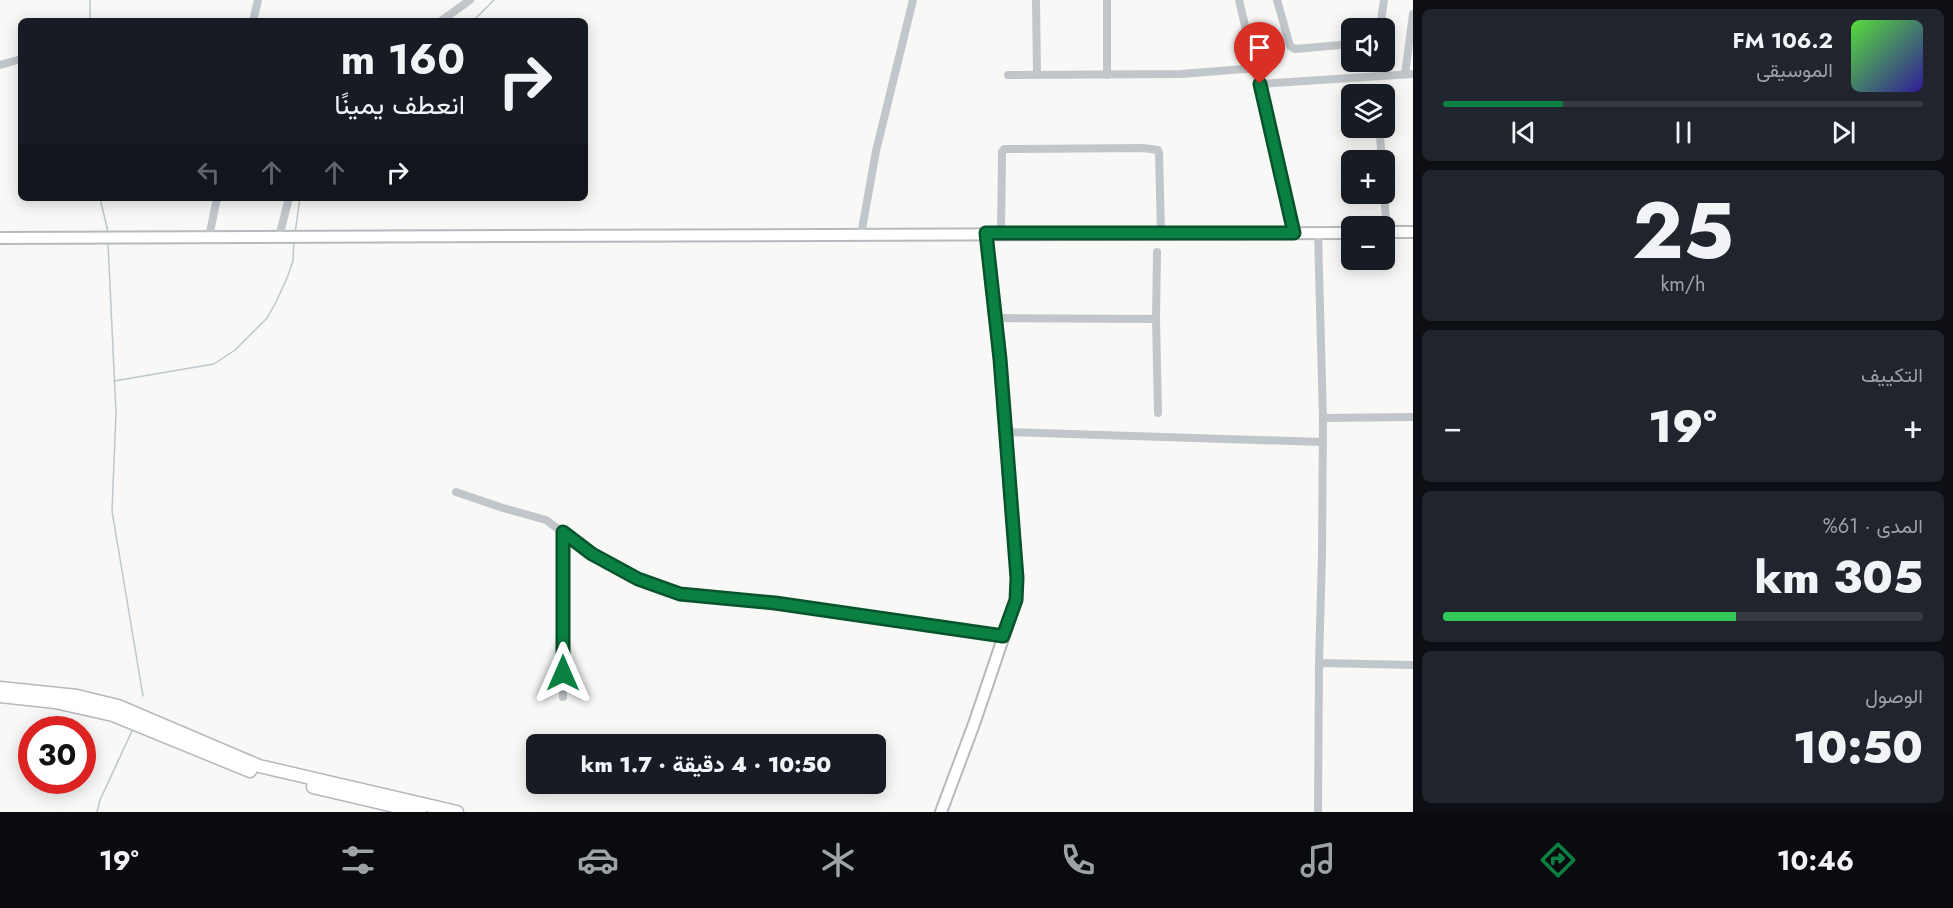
<!DOCTYPE html>
<html lang="ar">
<head>
<meta charset="utf-8">
<style>
  :root { --surface:#171b24; --page:#20242c; --text:#f1f3f6; --muted:#9ea1a6; --line:#363941; --accent:#0b8043 }
  body { margin:0; font-family:Jost,Vazirmatn,sans-serif; background:var(--page); color:var(--text); direction:rtl; height:100vh; display:flex; flex-direction:column; font-size:22px; white-space:nowrap }
  * { box-sizing:border-box; margin:0 }
  p { font-size:20px; color:var(--muted) }
  .icon { flex:none; width:33px; height:33px; fill:none; stroke:currentColor; stroke-width:2; stroke-linecap:round; stroke-linejoin:round }
  .map { position:relative; flex:1; overflow:hidden; direction:ltr }
  .side { display:flex; flex-direction:column; gap:9px; padding:9px; background:#0d0f14; width:540px }
  .side>* { flex:none }
  .banner { position:absolute; left:18px; top:18px; width:570px; height:183px; border-radius:9px; box-shadow:0 3px 15px #0003; direction:rtl; background:#171b24; color:var(--text); overflow:hidden }
  .tools { position:absolute; left:1341px; top:18px; display:grid; gap:12px }
  .tools a { display:grid; place-items:center; width:54px; height:54px; border-radius:9px; background:var(--surface); box-shadow:0 3px 15px #0003; font-size:30px }
  .speed { position:absolute; left:18px; top:716px; display:flex; gap:12px; font-size:30px; font-weight:700; text-align:center }
  .speed>* { display:grid; place-content:center; width:78px; height:78px; border-radius:50%; background:var(--surface); box-shadow:0 3px 15px #0003; line-height:1 }
  .speed .limit { border:9px solid #d22; background:#fff; color:#111 }
  .pin { position:absolute; display:grid; place-items:center; width:51px; height:51px; color:#fff; margin:-62px -26px; border-radius:50% 50% 50% 0; rotate:-45deg; box-shadow:0 0 6px #0007 }
  .pin .icon { rotate:45deg }
  .me { position:absolute; width:66px; margin:-33px; rotate:0deg; stroke-linejoin:round; filter:drop-shadow(0 0 4px #0008) }
  .turn { display:flex; align-items:center; gap:21px; height:126px; padding:0 24px; font-size:27px }
  .turn .icon { width:78px; height:78px; stroke-width:2.5 }
  .turn b { display:block; font-size:42px; line-height:51px }
  .lanes { display:flex; align-items:center; height:57px; padding:0 24px; background:#0003; justify-content:center; gap:30px; direction:ltr }
  .lanes .off { opacity:.35 }
  .big { font-size:45px; font-weight:800; line-height:1.1 }
  .side .card { flex:1; display:flex; flex-direction:column; justify-content:center; gap:9px; min-width:0; padding:0 21px; border-radius:9px; background:var(--page) }
  .side .dial { align-items:center; gap:0 }
  .dial b { font-size:78px; line-height:1 }
  .song { display:flex; align-items:center; gap:18px }
  .cover { width:72px; height:72px; border-radius:9px; background:linear-gradient(135deg,hsl(110 70% 55%),hsl(250 70% 35%)) }
  .played { height:6px; border-radius:3px; background:linear-gradient(90deg,var(--accent) 25%,var(--line) 25%) }
  .keys { display:flex; justify-content:space-around; direction:ltr }
  .heat { display:flex; justify-content:space-between; align-items:center; font-size:33px; direction:ltr }
  .charge { height:9px; border-radius:4px; background:linear-gradient(90deg,#34c759 61%,var(--line) 0) }
  .trip { position:absolute; left:526px; top:734px; width:360px; height:60px; border-radius:9px; background:var(--surface); box-shadow:0 3px 15px #0003; font-weight:800; line-height:60px; text-align:center; direction:rtl }
  .tabs { display:flex; height:96px; justify-content:space-around; align-items:center; background:#090b0e; color:var(--muted) }
  .tabs .icon { width:42px; height:42px }
  .tabs .on { color:var(--accent) }
  .tabs b { font-size:27px; color:var(--text) }
  main { display:flex; flex:1; min-height:0 }
  .map>svg:first-child { display:block }
  .lines { fill:none; stroke-linecap:round; stroke-linejoin:round }
  .stream { stroke:#bcc7cc; stroke-width:1.5 }
  .major-casing { stroke:#b5babe; stroke-width:14 }
  .highway-casing { stroke:#b5b9bc; stroke-width:15 }
  .minor { stroke:#c1c6ca; stroke-width:8 }
  .major { stroke:#fff; stroke-width:10 }
  .highway { stroke:#fff; stroke-width:12 }
  .route-casing { stroke:#07532c; stroke-width:15 }
  .route { stroke:#0b8043; stroke-width:10 }
</style>
</head>
<body>
<main>
<section class="side">
<div class="card">
<div class="song"><i class="cover"></i><div><b>106.2 FM</b><p>الموسيقى</p></div></div>
<div class="played"></div>
<div class="keys"><svg class="icon" aria-label="previous" viewBox="0 0 24 24"><path d="M18 5L8 12l10 7zM5 5v14"/></svg><svg class="icon" aria-label="pause" viewBox="0 0 24 24"><path d="M8 5v14M16 5v14"/></svg><svg class="icon" aria-label="next" viewBox="0 0 24 24"><path d="M6 5l10 7-10 7zM19 5v14"/></svg></div>
</div>
<div class="card dial"><b>25</b><p>km/h</p></div>
<div class="card"><p>التكييف</p>
<div class="heat"><a>−</a><b class="big">19°</b><a>+</a></div>
</div>
<div class="card"><p>المدى · 61%</p><b class="big">305 km</b><div class="charge"></div></div>
<div class="card"><p>الوصول</p><b class="big">10:50</b></div>
</section>
<div class="map">
<svg width="1413" height="812" viewBox="0 0 1413 812">
  <rect width="100%" height="100%" fill="#f8f8f6"/>
  <g class="lines">
    <path class="stream" d="M90 21V0
      M473 21 494 0
      M100 198 108 232
      M295 233 300 198
      M108 243 116 413 112 511 143 696
      M114 381 214 364 235 350 267 318 276 302 287 278 293 261 294 240
      M97 812 100 800 132 731"/>
    <g class="major-casing">
      <path id="major" d="M1384 232H1413
        M0 238 1352 233
        M941 812 974 724 1016 600 1017 578 1000 359 986 233"/>
    </g>
    <g class="highway-casing">
      <path id="highway" d="M0 688 77 696 118 706 259 766 457 812
        M0 696 55 702 113 715 250 771
        M313 787 420 812"/>
    </g>
    <path class="minor" d="M1036 0 1037 75
      M1107 0V75
      M1239 0 1294 233
      M1277 0 1290 46 1295 49 1352 44
      M253 21 258 0
      M441 21 470 0
      M1380 28 1384 0
      M0 65 21 59
      M1405 74 1413 14
      M1008 75 1181 74 1256 68
      M1260 84 1413 74
      M1380 137 1382 160
      M1384 194 1387 232
      M1001 233 1002 156V152L1004 149 1143 148 1158 150 1159 153 1161 233
      M1318 233 1323 418 1413 417
      M861 235 876 151 913 0
      M209 237 217 198
      M279 237 289 198
      M1157 252 1156 319 1158 413
      M995 318 1156 319
      M1323 418 1322 555 1319 663 1413 665
      M1005 432 1322 442
      M456 492 503 508 546 520 592 554 638 579 680 594 775 603 1003 636
      M563 697V532
      M1318 812 1319 663"/>
    <use href="#major" class="major"/>
    <use href="#highway" class="highway"/>
  </g>
  <g class="lines">
    <g class="route-casing">
      <path id="route" d="M563 673V532L592 554 638 579 680 594 775 603 1003 636 1016 600 1017 578 1000 359 986 233H1294L1260 84"/>
    </g>
    <use href="#route" class="route"/>
  </g>
</svg>
<div class="tools">
<a><svg class="icon" aria-label="sound" viewBox="0 0 24 24"><path d="M4 9h4l5-4v14l-5-4H4zM17 9q2 3 0 6"/></svg></a>
<a><svg class="icon" aria-label="layers" viewBox="0 0 24 24"><path d="M12 4l9 5-9 5-9-5zM3 14l9 5 9-5"/></svg></a>
<a>+</a>
<a>−</a>
</div>
<div class="speed"><div class="limit">30</div></div>
<div class="pin" style="left:1260px;top:84px;background:#d93025"><svg class="icon" aria-label="arrive" viewBox="0 0 24 24"><path d="M6 21V4h12l-3 4 3 4H6"/></svg></div>
<svg class="me" style="left:563px;top:673px" viewBox="-20 -20 40 40"><path d="M0-17L14 15 0 8-14 15z" fill="#0b8043" stroke="#fff" stroke-width="4"/></svg>
<div class="trip">10:50 · 4 دقيقة · 1.7 km</div>
<div class="banner">
<div class="turn"><svg class="icon" aria-label="right" viewBox="0 0 24 24"><path d="M7 20v-9h11M14 6l5 5-5 5"/></svg><div><b>160 m</b>انعطف يمينًا</div></div>
<div class="lanes"><svg class="icon off" aria-label="left" viewBox="0 0 24 24"><path d="M17 20v-9H6M10 6l-5 5 5 5"/></svg><svg class="icon off" aria-label="ahead" viewBox="0 0 24 24"><path d="M12 20V5M6 11l6-6 6 6"/></svg><svg class="icon off" aria-label="ahead" viewBox="0 0 24 24"><path d="M12 20V5M6 11l6-6 6 6"/></svg><svg class="icon" aria-label="right" viewBox="0 0 24 24"><path d="M7 20v-9h11M14 6l5 5-5 5"/></svg></div>
</div>
</div>
</main>
<nav class="tabs">
<b>10:46</b>
<svg class="icon on" aria-label="directions" viewBox="0 0 24 24"><path d="M12 3l9 9-9 9-9-9zM9 14v-3h6M13 9l2 2-2 2"/></svg>
<svg class="icon" aria-label="music" viewBox="0 0 24 24"><path d="M9 18V5l10-2v13"/><circle cx="6" cy="18" r="3"/><circle cx="16" cy="16" r="3"/></svg>
<svg class="icon" aria-label="phone" viewBox="0 0 24 24"><path d="M5 4h4l2 5-3 2q2 4 5 5l2-3 5 2v4C11 20 4 13 5 4z"/></svg>
<svg class="icon" aria-label="climate" viewBox="0 0 24 24"><path d="M12 3v18M4 7l16 10M4 17L20 7"/></svg>
<svg class="icon" aria-label="car" viewBox="0 0 24 24"><path d="M5 17H2v-5l4-1 3-4h7l3 4 3 1v5h-3M9 17h6M6 11h13"/><circle cx="7" cy="17" r="2"/><circle cx="17" cy="17" r="2"/></svg>
<svg class="icon" aria-label="filters" viewBox="0 0 24 24"><path d="M4 7h16M4 17h16"/><circle cx="9" cy="7" r="2"/><circle cx="15" cy="17" r="2"/></svg>
<b>19°</b>
</nav>
</body>
</html>
